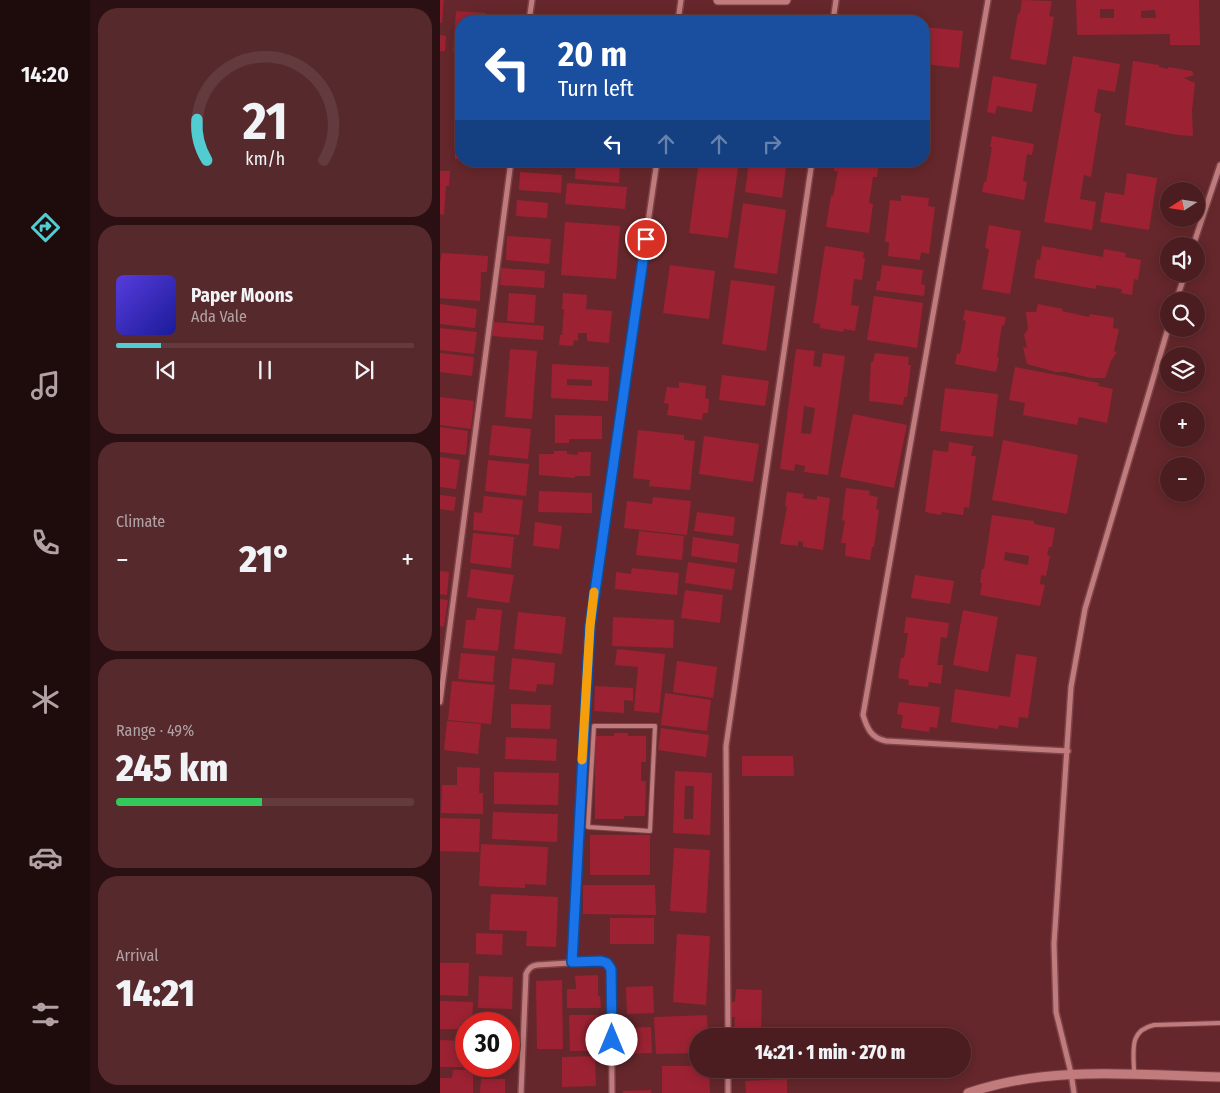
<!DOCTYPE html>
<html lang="en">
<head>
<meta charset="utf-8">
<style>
  :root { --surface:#4c1d20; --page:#562a2d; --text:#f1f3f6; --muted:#b2a2a5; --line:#633b3e; --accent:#51ccd1 }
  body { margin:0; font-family:"Fira Sans Condensed",sans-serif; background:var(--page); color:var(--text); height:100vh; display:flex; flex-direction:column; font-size:19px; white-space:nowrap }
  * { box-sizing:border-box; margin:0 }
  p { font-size:16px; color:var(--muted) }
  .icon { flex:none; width:28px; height:28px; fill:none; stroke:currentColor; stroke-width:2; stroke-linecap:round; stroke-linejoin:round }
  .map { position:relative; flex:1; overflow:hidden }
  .panel { display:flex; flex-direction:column; gap:8px; padding:8px; background:#2a1012; width:350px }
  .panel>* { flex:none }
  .guide { position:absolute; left:15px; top:15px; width:475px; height:152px; border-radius:20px; box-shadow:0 2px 12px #0003,0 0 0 1px var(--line); background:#1a4fa0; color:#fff; overflow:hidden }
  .needle { width:32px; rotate:258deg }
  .controls { position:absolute; left:720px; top:182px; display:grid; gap:10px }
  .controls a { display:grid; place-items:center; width:45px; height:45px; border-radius:50%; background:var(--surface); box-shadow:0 2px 12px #0003,0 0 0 1px var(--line); font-size:25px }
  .speed { position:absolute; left:15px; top:1012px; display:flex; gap:10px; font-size:25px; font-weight:700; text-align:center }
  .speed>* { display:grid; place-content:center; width:65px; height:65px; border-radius:50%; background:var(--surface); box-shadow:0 2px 12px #0003,0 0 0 1px var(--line); line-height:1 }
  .speed .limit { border:8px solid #d22; background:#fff; color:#111 }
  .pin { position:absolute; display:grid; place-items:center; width:42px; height:42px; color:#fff; margin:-21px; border:2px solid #fff; border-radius:50%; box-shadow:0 1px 5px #0007 }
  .me { position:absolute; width:55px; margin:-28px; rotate:0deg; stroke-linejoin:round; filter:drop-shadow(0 0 4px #0008) }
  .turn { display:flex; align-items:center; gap:18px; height:105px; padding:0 20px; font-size:22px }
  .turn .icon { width:65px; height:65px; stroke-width:2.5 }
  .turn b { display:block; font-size:35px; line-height:42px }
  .lanes { display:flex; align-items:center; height:48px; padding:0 20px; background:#0003; justify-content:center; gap:25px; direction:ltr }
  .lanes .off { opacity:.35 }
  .big { font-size:38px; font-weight:800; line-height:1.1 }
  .panel .card { flex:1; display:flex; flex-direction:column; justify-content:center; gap:8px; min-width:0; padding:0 18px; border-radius:20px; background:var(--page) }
  .panel .dial { align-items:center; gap:0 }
  .dial svg { height:130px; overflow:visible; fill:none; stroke:var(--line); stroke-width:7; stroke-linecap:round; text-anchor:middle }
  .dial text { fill:var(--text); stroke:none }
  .song { display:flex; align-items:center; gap:15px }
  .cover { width:60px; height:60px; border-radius:8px; background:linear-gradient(135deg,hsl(250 70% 55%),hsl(240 70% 35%)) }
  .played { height:5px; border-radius:2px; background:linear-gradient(90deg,var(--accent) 15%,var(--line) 15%) }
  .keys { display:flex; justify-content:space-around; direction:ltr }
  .heat { display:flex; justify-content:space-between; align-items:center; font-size:28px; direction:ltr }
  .charge { height:8px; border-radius:4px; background:linear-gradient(90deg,#34c759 49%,var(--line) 0) }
  .trip { position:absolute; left:249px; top:1028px; width:282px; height:50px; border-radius:25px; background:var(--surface); box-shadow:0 2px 12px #0003,0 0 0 1px var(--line); font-weight:800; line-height:50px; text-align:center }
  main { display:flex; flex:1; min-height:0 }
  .tab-bar { display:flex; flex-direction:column; width:90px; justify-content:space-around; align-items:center; background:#1e0c0d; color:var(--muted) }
  .tab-bar .icon { width:35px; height:35px }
  .tab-bar .on { color:var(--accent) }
  .tab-bar b { font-size:22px; color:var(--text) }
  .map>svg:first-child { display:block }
  .building { fill:#9c2233; fill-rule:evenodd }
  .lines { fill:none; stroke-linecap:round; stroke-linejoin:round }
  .service-casing { stroke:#7a4349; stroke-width:6 }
  .minor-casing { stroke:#7a4349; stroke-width:8 }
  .tertiary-casing { stroke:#7a4349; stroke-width:11 }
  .service { stroke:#c27b7c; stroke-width:4 }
  .minor { stroke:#c27b7c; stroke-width:5 }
  .tertiary { stroke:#c27b7c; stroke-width:9 }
  .route-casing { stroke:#114b97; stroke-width:12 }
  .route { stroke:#1a73e8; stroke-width:9 }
  .slow { stroke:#f59e0b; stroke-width:9 }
</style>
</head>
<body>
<main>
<nav class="tab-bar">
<b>14:20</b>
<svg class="icon on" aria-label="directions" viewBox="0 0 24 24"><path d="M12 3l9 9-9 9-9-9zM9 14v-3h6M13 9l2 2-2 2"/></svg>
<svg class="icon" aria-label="music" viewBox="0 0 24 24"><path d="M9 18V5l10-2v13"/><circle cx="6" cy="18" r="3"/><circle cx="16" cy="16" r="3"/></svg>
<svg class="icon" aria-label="phone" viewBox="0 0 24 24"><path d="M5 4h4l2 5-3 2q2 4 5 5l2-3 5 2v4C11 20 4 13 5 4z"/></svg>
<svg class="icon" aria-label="climate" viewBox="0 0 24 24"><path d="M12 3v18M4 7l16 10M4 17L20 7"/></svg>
<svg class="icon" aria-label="car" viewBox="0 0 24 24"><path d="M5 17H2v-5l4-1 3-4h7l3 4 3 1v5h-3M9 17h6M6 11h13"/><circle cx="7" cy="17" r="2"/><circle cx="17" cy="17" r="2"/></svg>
<svg class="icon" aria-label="filters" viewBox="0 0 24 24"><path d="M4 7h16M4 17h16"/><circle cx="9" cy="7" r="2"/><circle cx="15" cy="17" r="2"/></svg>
</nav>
<section class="panel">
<div class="card dial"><svg viewBox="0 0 100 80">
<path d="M14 69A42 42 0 1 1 86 69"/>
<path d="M14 69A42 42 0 0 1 8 44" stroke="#51ccd1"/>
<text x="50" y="56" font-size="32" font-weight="700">21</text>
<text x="50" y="72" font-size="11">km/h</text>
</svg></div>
<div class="card">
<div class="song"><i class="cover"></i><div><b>Paper Moons</b><p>Ada Vale</p></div></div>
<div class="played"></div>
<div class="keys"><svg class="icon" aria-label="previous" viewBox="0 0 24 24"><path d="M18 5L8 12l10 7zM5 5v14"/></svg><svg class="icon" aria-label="pause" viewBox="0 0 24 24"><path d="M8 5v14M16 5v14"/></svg><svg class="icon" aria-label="next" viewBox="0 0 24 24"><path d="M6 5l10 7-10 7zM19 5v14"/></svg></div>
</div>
<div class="card"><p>Climate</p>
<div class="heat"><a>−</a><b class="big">21°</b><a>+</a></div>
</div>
<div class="card"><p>Range · 49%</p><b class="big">245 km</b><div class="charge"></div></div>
<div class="card"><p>Arrival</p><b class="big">14:21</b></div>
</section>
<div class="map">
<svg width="780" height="1093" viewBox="0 0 780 1093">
  <rect width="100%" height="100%" fill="#65272b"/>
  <path class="building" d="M0 0H4L2 23H0Z
    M582 0 612 1 609 16 614 17 606 65 570 59 578 13H580Z
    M636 0H759L760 45H730V34L637 35ZM660 9H674V18H660ZM715 10 716 18H701V11Z
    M16 11 46 13 45 21H21V52H13Z
    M157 16 183 18V21H156Z
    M484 27 523 31 519 68 484 64Z
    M0 35 6 36 5 51H0Z
    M633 56 680 64 675 92 658 89 654 112 661 114 651 177 644 175 640 199 656 202 652 230 604 222Z
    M693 61 719 65V67L728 69V67L752 71 754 75 744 78 755 83 752 111 753 136 738 135 685 125Z
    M19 66H21V107H16Z
    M553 76 597 84 592 112 557 106 555 114 547 112Z
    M552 136 594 144 592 155 587 154 583 181 587 182 584 200 542 192 544 182H546L552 147H550Z
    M15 139H21V159H15Z
    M136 161H166V163L180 164 179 183 135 179Z
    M259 161H299L288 238 249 233Z
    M309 161H347L342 198 305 192Z
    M395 161H439L437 177H433L429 203 433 204 429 233 386 227 391 196H393L398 171H394Z
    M0 171H10L9 186H6L4 215 0 214Z
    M80 172 122 175 121 193 79 190Z
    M687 173 717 178 709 230 660 222 665 192 684 195Z
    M127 183 187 187 185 209 125 204Z
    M461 195 489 198 488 206 495 207 489 254 481 252 480 260 448 256 449 242H445L450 200 461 201Z
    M77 200 108 203 107 218 76 216Z
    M303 203 346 210 337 274 294 268Z
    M125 222 180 226 176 279 121 275Z
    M549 225 581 231 570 294 542 289 549 249 545 248Z
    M67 236 111 239 109 264 66 260Z
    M385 246 424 252 423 258H425L422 280 414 279 411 305 419 306 415 331 404 329 403 332 380 328V324L373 323Z
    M602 246 663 257 664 249 686 253 685 257 701 260 698 280 694 279 692 295 681 293 682 289 656 285V289L594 278 597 259 600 260Z
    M2 253 48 256 47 272H41L40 301 0 298V263Z
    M230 265 275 271 269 319 223 313Z
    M442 265 483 270 481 284 485 285 484 296 436 290 437 281H440Z
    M61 268 105 271 104 288 60 285Z
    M291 280 335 286 326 351 282 344Z
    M69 293 96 295 94 323 67 321Z
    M123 293 147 295 146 309 172 311 169 343 147 341V333H138V341L134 340 133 346 119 345 120 335H122L124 309H122Z
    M434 296 483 303 477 348 427 340Z
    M0 304 37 309 35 328 0 324Z
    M598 304 623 309 622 311 649 317 650 314 674 318 673 328 679 329 674 351 677 352 671 361 665 378H651L626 372H616L587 364 583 347 587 348 584 335 588 329 586 312H596Z
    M525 310 566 317 564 326 562 325 557 357 559 358 556 372 515 364 517 353 520 354 526 321 523 320Z
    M53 322 104 326 103 340 52 336Z
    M0 328 37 332 34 354 0 350Z
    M70 349 97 351 92 419 65 417Z
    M356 349 375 351 373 366 381 367 383 353 405 356 388 475 364 472 365 466 355 464 354 471 340 469ZM364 406 375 408 371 434 361 433Z
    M0 353 34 357 32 376 0 372Z
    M435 353 469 357 468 365H471L467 397H464L463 405 429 401 431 362H433Z
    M112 364 169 367 168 401 111 398ZM127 379 152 380V386L127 385Z
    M575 367 659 383 658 386 673 389 667 423 639 417 637 425 583 415 585 403 569 400Z
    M282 375 329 381 325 406 279 400Z
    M239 382 266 386 265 398 269 399 268 413H263L262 420 227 415 229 404 224 403 227 387 239 388Z
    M505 388 558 394 553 437 500 431Z
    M0 397 34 401 31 429 0 425Z
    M413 414 467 425 454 488 400 477Z
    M115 415 162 416V439H129V443H115Z
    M52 425 91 429 88 459 49 455Z
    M0 427 28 431 26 455 0 452Z
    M198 430 244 435V440L255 441 250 490 209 486 210 480 193 478Z
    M264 436 319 444 313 482 259 474Z
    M563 440 638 455 627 514 552 500Z
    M509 442 533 446 531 456H536L529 508 524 507 523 515 502 512 501 515 485 512 493 450 508 452Z
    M114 451H127V454L138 455V452H151L150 476H135V478L99 475V454H114Z
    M0 457 20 460 16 489 0 487Z
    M48 460 89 464 86 496 45 491Z
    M406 488 430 491 429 495 438 497 436 509 439 510 434 547H432L430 560 405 556 406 543H401L405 521 402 520Z
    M99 491 152 493V513L98 512Z
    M347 492 364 494 363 498 377 500V496L390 498 383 550 363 547V542L358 541V546L340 544 347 507 345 506Z
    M0 495 16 497 14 511 0 509Z
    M44 496 83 500 79 535 33 530 34 512 42 513Z
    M213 497 251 501 247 535 184 528 187 501 212 504Z
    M257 512 295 517 293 536 254 531Z
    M552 515 594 521V524L615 528 612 547H609L607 555 610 556 606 576 601 575 600 584 605 585 600 606 540 595 542 583H540L542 569H544ZM565 552 589 556 588 565 564 560Z
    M95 522 122 526 119 549 93 546Z
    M199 531 244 536 242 560 196 555Z
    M33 533 74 537 71 568 30 563Z
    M253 537 299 544 297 563 251 556Z
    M248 562 295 569 292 590 245 583Z
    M192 568 239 573 237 595 175 589 176 572 191 574Z
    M31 569 74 575 69 603 27 597Z
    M0 571 9 572 7 595 0 594Z
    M475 575 514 581 510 604 471 598Z
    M245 590 283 595 280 623 241 618Z
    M0 599 8 600 4 627 0 626Z
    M37 608 62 610 58 651 23 648 26 620H35Z
    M523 610 558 617 548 672 513 665Z
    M78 612 126 617 122 654 74 649Z
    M173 617 234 620 233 648 172 646Z
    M466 617 509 623 507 638 501 637 497 665H503L501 684 489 682 488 687 468 685 469 680 458 678 461 658H464L468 633H464Z
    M177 649 225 654 219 713 194 711 198 667 175 665Z
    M21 653 55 656 53 682 18 679Z
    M576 654 597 657 588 718 579 717 578 728 559 725 558 729 511 722 515 689 570 697Z
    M72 658 115 663 113 685 97 684 96 692 69 689Z
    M237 661 277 667 273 698 233 692Z
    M12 681 55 685 51 724 8 720Z
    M155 686 193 688V701L184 700V713L154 711Z
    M225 693 271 700 267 731 221 725Z
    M459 702 500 707 497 728 490 727 489 732 461 728 463 715 457 714Z
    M71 704 111 705 110 729 71 728Z
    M7 721 41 724 38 754 4 750Z
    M221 728 269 735 266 757 218 750Z
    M174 733H188V736H206V762H201V781H206L205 816H184V819H155V736H174Z
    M66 737 117 739 116 761 65 759Z
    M302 756H353L354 776H302Z
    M17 767 40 768 39 793H43V814L1 813 2 785H17Z
    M235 771 272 773 270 835 233 833ZM245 786H254L253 819H244Z
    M54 772 119 773 118 805 54 804Z
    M53 812 118 814 117 842 52 839Z
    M0 818 40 819 39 852 0 851Z
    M150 835H210V875H150Z
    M41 844 108 847 106 885 85 884V888L39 886Z
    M234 848 270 850 266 913 230 911Z
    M143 885H215L216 915 143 914Z
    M51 894 118 897 116 947 86 946 87 931 49 930Z
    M170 918H214V944H170Z
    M36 933 63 934 62 955 36 954Z
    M237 934 270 936 266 1005 233 1002Z
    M0 963H29L28 996 0 995Z
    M158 975V996H160L161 1008H127V989H136L135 976Z
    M39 976 73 977 72 1009 38 1008Z
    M122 980 123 1049H97L96 981Z
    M213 986 214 1013 187 1014 186 987Z
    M296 989 322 990 321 1031H294L295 1017H291V1002H295Z
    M0 1001 33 1002 32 1024H26V1029H0Z
    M129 1015H159L160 1051H130Z
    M267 1015 268 1036H258V1053L216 1054 214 1017Z
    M211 1027 212 1053 182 1054 181 1028Z
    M0 1040 26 1041V1067H0Z
    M155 1056 156 1086 122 1087V1057Z
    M222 1066H258V1069H269L270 1093H222Z
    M13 1070H33V1093H0V1078H12Z
    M41 1079H65V1093H40Z
    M347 1079V1093H306L305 1081Z
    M211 1090V1093H183V1091Z"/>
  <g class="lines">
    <g class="service-casing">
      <path id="service" d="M154 726H215L210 831 148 827Z
        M694 1073C694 1051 688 1031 714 1025L780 1023"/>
    </g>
    <g class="minor-casing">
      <path id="minor" d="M548 0 423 715C427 728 431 738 446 741L628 751
        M89 21 92 0
        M238 21 241 0
        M393 21 396 0
        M753 246 780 165
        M736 301 745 274
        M0 702 71 161
        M132 962 149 626 217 161
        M288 1036 286 746 372 161
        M288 1069V1093
        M81 1093 86 974C89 968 91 966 97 965L161 961 167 963 171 969 172 1093
        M634 1093 631 1073 616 1012 614 944 631 687 645 609 729 325"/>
    </g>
    <g class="tertiary-casing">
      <path id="tertiary" d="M278 0H346
        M528 1093C608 1065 697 1075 780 1077"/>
    </g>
    <use href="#service" class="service"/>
    <use href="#minor" class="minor"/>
    <use href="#tertiary" class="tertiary"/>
  </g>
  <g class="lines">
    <g class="route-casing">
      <path id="route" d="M172 1040 171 969 167 963 161 961 132 962 150 626 206 239"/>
    </g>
    <use href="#route" class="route"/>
    <path class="slow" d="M142 760 150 626 154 592"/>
  </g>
</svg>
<div class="controls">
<a><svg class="needle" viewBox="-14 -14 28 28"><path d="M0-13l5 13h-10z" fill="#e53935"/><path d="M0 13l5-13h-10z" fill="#b2a2a5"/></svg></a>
<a><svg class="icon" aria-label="sound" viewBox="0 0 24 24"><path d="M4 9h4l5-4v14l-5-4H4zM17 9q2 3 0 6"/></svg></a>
<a><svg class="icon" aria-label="search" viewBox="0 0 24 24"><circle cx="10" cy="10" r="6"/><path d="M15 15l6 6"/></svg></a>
<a><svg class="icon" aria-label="layers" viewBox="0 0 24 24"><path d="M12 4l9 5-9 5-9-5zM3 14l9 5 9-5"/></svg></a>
<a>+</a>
<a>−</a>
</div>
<div class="speed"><div class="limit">30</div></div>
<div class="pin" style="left:206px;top:239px;background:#d93025"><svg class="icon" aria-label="arrive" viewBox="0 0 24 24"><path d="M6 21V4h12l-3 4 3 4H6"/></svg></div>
<svg class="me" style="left:172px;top:1040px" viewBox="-20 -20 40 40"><circle r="19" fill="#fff"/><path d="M0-13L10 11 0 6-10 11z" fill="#1a73e8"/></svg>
<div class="trip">14:21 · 1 min · 270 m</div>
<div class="guide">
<div class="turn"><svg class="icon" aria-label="left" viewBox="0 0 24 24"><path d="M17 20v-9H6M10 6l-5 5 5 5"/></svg><div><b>20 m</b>Turn left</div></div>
<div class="lanes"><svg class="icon" aria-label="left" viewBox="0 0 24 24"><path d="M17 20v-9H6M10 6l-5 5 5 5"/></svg><svg class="icon off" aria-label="ahead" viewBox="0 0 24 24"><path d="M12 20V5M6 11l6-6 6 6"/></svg><svg class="icon off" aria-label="ahead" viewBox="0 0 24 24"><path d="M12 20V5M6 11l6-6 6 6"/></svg><svg class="icon off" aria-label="right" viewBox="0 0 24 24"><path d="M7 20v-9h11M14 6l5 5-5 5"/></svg></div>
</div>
</div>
</main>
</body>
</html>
